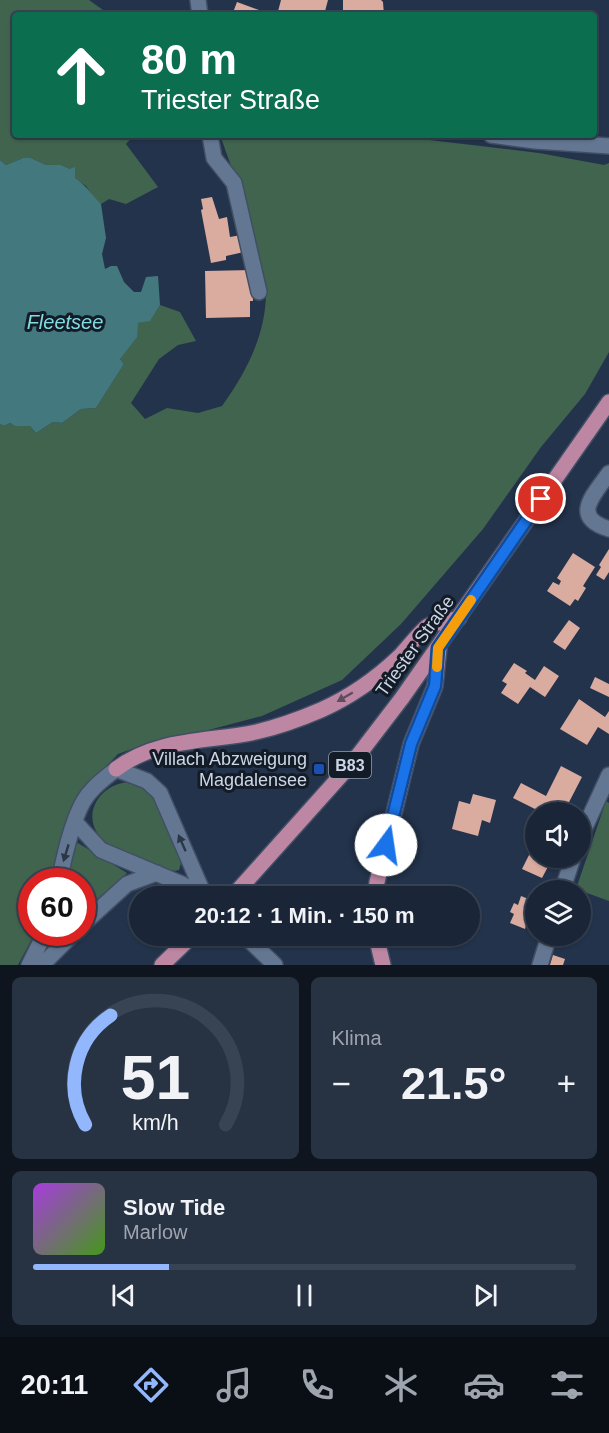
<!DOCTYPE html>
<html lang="de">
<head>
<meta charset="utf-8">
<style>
  :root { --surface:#1a2638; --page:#273243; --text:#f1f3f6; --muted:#9fa5ae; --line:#384353; --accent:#93b7fd }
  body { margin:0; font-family:Arial,sans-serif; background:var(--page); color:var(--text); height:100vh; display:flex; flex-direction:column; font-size:22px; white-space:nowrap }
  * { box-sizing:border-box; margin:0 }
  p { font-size:20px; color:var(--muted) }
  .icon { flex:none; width:33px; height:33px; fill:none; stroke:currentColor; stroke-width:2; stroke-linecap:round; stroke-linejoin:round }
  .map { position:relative; height:965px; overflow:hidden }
  .drawer { display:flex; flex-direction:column; gap:12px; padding:12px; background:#0e151f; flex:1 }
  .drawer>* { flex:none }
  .hud { position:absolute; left:12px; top:12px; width:585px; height:126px; border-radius:6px; box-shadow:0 2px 4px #0004,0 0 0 2px var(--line); background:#0b6e4f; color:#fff; overflow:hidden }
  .controls { position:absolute; left:525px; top:802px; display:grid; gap:12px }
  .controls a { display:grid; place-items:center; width:66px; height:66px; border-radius:50%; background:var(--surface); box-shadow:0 2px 4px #0004,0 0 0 2px var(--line); font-size:30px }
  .speed { position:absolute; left:18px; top:868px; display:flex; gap:12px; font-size:30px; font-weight:700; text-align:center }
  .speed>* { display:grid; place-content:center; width:78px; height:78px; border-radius:50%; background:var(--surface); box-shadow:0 2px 4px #0004,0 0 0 2px var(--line); line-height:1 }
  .speed .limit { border:9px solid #d22; background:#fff; color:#111 }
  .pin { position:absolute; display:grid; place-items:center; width:51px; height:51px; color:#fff; margin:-26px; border:3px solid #fff; border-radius:50%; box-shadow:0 2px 6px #0007 }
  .me { position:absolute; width:66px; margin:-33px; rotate:14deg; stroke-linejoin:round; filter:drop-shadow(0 0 4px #0008) }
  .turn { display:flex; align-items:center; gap:21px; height:126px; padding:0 30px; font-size:27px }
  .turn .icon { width:78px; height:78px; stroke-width:2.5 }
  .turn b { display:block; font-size:42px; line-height:51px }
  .big { font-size:45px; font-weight:800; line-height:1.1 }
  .drawer .tile { flex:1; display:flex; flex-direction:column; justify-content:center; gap:9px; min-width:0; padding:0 21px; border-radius:9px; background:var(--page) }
  .drawer .dial { align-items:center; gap:0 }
  .dial svg { height:156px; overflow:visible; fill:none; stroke:var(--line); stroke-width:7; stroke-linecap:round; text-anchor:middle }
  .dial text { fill:var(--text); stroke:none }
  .song { display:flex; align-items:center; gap:18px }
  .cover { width:72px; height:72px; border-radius:9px; background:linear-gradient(135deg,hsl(280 70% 55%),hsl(100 70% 35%)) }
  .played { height:6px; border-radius:3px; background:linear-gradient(90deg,var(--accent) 25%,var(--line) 25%) }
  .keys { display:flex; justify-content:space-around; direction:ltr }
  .heat { display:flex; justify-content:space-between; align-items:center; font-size:33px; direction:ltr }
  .drawer .tiles { flex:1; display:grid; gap:12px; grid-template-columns:1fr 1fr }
  .tile:last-child { grid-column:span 2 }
  .trip { position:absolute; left:129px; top:886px; width:351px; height:60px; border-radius:30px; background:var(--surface); box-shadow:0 2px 4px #0004,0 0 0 2px var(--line); font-weight:800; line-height:60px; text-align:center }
  .dock { display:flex; height:96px; justify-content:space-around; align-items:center; background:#0a0f16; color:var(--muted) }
  .dock .icon { width:42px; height:42px }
  .dock .active { color:var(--accent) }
  .dock b { font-size:27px; color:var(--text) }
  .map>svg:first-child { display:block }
  .green { fill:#41644e }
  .water { fill:#43797e }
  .building { fill:#daab9f }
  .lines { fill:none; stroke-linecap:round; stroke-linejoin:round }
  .minor-casing { stroke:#414f64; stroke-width:18 }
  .primary-casing { stroke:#414f64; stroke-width:18 }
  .minor { stroke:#647792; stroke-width:15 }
  .primary { stroke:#bd87a3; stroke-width:15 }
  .oneway { fill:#5f4c5e }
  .oneway2 { fill:#2b3746 }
  .route-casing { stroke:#114b97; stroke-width:15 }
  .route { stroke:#1a73e8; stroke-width:10 }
  .slow { stroke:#f59e0b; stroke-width:10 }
  .transit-dot { fill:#1a4fb4; stroke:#131b26; stroke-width:2 }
  .labels { text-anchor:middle; stroke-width:6; stroke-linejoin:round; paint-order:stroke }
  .shield { fill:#131b26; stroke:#949eac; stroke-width:1.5 }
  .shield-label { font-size:16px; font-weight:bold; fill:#ccd6e6 }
  .street-label { font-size:18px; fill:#ccd6e6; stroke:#131b26 }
  .poi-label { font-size:18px; fill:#ccd6e6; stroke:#131b26; text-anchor:end }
  .water-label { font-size:20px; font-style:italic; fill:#81dce4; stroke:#131b26 }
</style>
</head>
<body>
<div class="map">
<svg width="609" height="965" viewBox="0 0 609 965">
  <rect width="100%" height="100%" fill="#23334b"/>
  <path class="green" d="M0 0H89L110 15H15V135H134L126 144 158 187 126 204 109 199 101 204 93 196 86 186 75 178 70 169 61 165H46L31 158H23L6 165 0 160Z
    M220 135H387L539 153 604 165 609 163V352L585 394 541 447 483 529 401 624 342 680 262 716 182 737 148 743 118 754 84 790 69 821 49 882H32V933H35L18 965H0V424L4 426 10 423 15 426H30L36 433 53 422 62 423 81 409 96 408 124 364 120 359 138 323 150 320 160 305 180 312 196 341 178 345 159 359 131 403 145 419 167 408 198 413 222 406C247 371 267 333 266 288 266 277 260 264 258 253 248 213 234 174 220 135Z
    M130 782C164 790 170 834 181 863L179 870C169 873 157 866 148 863 132 857 115 853 103 840 79 817 99 783 130 782Z
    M606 801 609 803V901L576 889Z
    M78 843 127 873 83 915 82 882H66L74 849 76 844Z"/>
  <path class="water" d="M23 158H31L46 165H61L70 169 75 167V178C86 185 92 195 101 204L106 238 102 254 105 269 111 266H117L124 282 134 292H141L146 277 158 276 160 305 150 321 138 323 137 337 120 359 124 364 96 408 81 409 62 423 53 422 36 433 30 426H15L10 423 4 426 0 424V160L6 165Z"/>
  <path class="building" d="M281 0H328L324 15H277Z
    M343 0H381L383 2 384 15H343Z
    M237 2 259 10 257 15H232Z
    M594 105H599L596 126H594Z
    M212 197 219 219 227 217 230 237 241 235 244 252 226 256V260L211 263 201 210 203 209 201 199Z
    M252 270 253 301H250V317L206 318 205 271Z
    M609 549V572L604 580 596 575 601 567 599 565Z
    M573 553 595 567 583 586 586 588 578 601 575 599 570 606 547 591 553 582 559 585 561 581 557 578Z
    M569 620 580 628 565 650 553 642Z
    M514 663 527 671 525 673 535 680 544 666 559 676 545 697 530 687 518 704 501 693 507 684 502 681Z
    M595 677 609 684V697L590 688Z
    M579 699 605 717 609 711V734L598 727 587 745 560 729Z
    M561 766 582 777 566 808 563 807 560 813H543L513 798 521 783 546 796Z
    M473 794 496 800 490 823 482 820 478 836 452 829 459 801 470 804Z
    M536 829V858H548L551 861 542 878 522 869 531 851 526 849Z
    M521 896 536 902V921H533L531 927 526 925 525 929 510 923 514 914 510 912 514 903 518 905Z
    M553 955 565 959 563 965H550Z"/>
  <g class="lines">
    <g class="minor-casing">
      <path id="minor" d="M198 0 200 15
        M210 135 214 158 234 183 259 292
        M491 135 535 141 609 146
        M609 473C594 495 570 517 609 529
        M76 823 101 850 182 884 206 897
        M580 838 609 775
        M59 882C64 857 71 824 83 802 91 788 104 779 116 769L147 781 160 793 205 897
        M562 891 573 858
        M82 925 127 884 157 873
        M245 936 275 965
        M29 965 45 933
        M42 965 74 933
        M540 965 549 936"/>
    </g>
    <g class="primary-casing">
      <path id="primary" d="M116 769C156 738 208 742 256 732 278 727 300 719 321 710 350 697 377 678 400 656 406 650 423 628 428 626 437 622 450 621 459 618
        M232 897 353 762 402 698 609 402
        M375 897 377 882 411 744 435 686 439 648
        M376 936 383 965
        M162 965 192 936"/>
    </g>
    <use href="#minor" class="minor"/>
    <use href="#primary" class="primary"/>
  </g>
  <defs><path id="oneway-solid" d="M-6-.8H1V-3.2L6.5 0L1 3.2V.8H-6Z" transform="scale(1.5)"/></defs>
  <use class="oneway" href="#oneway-solid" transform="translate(345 697) rotate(150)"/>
  <g class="oneway2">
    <use href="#oneway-solid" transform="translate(182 843) rotate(-114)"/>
    <use href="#oneway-solid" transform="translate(66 853) rotate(107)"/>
  </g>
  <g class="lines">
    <g class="route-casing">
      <path id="route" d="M386 845 411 744 435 686 438 648 541 499"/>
    </g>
    <use href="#route" class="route"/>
    <path class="slow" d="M437 667 438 648 471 600"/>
  </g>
  <rect class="transit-dot" x="313" y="763" width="12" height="12" rx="3"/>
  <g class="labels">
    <rect class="shield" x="329" y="752" width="42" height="26" rx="4.5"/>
    <g class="shield-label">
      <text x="350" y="771">B83</text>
    </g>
    <g class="street-label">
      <text transform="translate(415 646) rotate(-54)" y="6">Triester Straße</text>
    </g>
    <g class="poi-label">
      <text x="307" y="765">Villach Abzweigung<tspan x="307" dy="21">Magdalensee</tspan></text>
    </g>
    <g class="water-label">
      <text x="65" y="329">Fleetsee</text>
    </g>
  </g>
</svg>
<div class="controls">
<a><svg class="icon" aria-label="sound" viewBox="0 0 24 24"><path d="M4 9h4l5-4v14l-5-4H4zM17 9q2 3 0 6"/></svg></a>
<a><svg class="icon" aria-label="layers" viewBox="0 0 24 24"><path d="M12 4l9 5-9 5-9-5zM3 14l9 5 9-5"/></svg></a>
</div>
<div class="speed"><div class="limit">60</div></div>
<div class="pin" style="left:541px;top:499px;background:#d93025"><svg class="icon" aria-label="arrive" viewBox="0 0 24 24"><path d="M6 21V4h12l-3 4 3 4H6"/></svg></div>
<svg class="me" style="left:386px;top:845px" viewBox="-20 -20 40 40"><circle r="19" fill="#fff"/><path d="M0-13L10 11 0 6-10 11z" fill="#1a73e8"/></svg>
<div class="trip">20:12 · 1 Min. · 150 m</div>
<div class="hud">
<div class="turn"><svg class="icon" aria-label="ahead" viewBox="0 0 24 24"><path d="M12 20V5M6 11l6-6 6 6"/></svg><div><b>80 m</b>Triester Straße</div></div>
</div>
</div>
<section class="drawer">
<div class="tiles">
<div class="tile dial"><svg viewBox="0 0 100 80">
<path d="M14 69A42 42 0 1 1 86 69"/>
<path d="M14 69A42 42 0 0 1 27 13" stroke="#93b7fd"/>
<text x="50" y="56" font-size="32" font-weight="700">51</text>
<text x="50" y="72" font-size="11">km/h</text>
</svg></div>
<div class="tile"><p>Klima</p>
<div class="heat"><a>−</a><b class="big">21.5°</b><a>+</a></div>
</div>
<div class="tile">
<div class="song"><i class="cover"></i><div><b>Slow Tide</b><p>Marlow</p></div></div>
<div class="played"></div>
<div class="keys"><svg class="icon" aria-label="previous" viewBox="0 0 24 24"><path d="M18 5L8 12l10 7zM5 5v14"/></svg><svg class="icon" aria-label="pause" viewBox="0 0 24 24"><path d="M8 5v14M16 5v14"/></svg><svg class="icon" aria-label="next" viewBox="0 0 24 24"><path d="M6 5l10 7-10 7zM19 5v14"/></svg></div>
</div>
</div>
</section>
<nav class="dock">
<b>20:11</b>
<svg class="icon active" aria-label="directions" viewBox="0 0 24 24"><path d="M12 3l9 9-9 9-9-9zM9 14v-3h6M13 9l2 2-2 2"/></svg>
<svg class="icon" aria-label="music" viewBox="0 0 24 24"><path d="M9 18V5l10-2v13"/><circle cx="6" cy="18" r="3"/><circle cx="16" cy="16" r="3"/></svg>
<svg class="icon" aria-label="phone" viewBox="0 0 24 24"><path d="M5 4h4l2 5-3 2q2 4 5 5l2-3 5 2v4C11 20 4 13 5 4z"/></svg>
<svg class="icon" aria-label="climate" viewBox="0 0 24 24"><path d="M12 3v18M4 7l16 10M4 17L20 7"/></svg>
<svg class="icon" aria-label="car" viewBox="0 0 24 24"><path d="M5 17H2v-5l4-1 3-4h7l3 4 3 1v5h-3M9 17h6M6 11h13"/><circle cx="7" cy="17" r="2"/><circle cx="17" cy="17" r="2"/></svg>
<svg class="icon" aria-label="filters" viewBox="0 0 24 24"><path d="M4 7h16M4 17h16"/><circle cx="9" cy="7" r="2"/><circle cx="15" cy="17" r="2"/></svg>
</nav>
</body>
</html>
